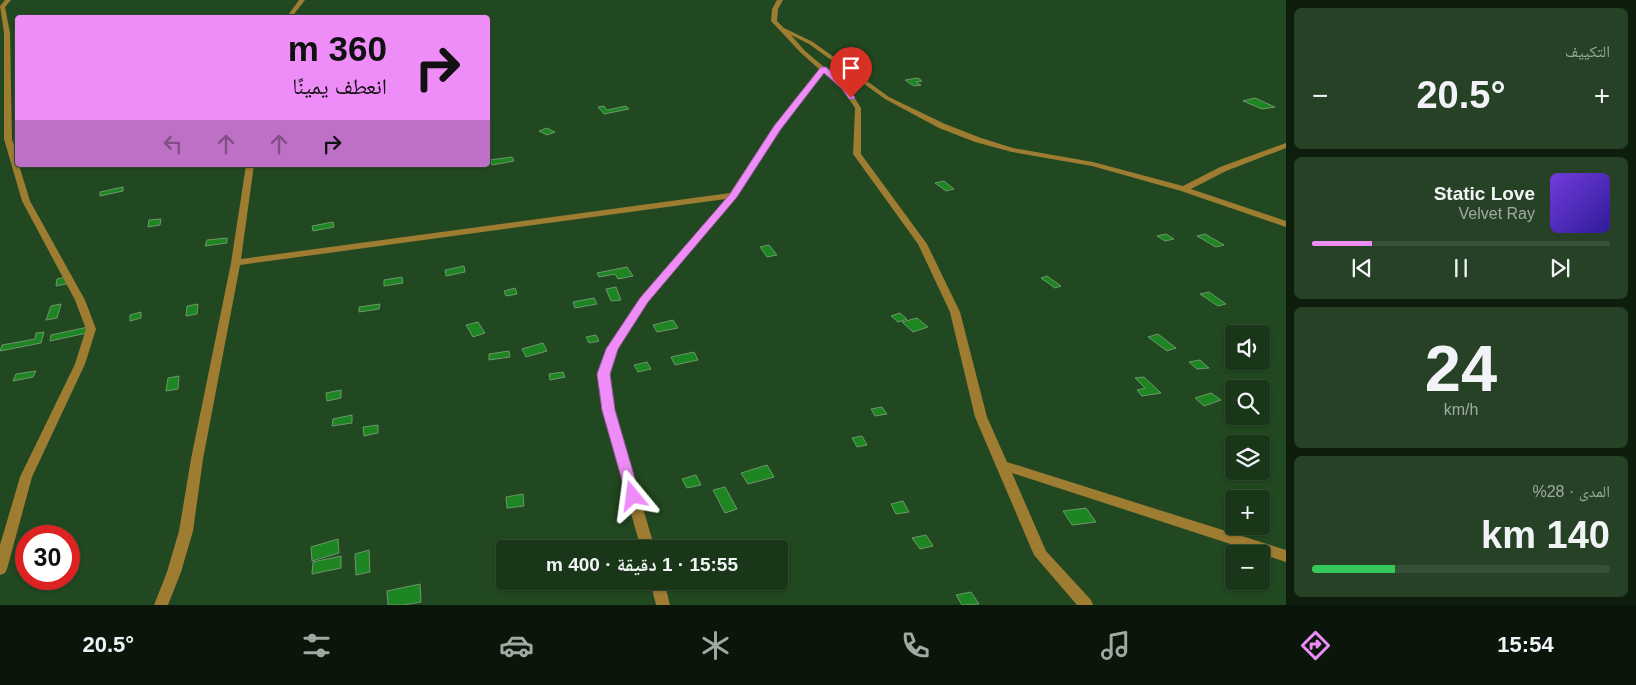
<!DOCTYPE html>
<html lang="ar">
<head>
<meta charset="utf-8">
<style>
  :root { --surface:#193618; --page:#264125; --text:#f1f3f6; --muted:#9faba2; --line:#375037; --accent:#ee8cf8 }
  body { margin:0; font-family:Arial,"Noto Naskh Arabic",sans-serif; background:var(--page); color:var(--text); direction:rtl; height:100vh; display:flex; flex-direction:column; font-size:19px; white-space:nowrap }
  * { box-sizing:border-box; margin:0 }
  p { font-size:16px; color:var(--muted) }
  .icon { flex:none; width:28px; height:28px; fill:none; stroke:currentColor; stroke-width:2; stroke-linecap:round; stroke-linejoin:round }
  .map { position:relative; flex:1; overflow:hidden; direction:ltr }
  .sheet { display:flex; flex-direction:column; gap:8px; padding:8px; background:#0e1e0d; width:350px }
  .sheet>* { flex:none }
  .banner { position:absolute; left:15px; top:15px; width:475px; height:152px; border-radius:5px; box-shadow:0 1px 4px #0004,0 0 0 1px var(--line); direction:rtl; background:#ee8cf8; color:#111; overflow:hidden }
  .controls { position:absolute; left:1225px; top:325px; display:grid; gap:10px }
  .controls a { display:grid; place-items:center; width:45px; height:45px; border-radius:5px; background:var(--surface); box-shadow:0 1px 4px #0004,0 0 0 1px var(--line); font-size:25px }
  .speed { position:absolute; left:15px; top:525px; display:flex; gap:10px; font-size:25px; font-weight:700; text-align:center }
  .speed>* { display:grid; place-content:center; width:65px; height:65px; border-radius:50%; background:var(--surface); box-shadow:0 1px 4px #0004,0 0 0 1px var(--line); line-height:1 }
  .speed .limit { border:8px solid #d22; background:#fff; color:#111 }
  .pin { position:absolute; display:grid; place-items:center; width:42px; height:42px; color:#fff; margin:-51px -21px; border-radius:50% 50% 50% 0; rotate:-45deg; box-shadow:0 0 5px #0007 }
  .pin .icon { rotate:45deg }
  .me { position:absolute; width:55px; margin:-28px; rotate:344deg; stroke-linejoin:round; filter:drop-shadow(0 0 4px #0008) }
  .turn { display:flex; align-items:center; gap:18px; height:105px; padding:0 20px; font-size:22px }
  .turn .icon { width:65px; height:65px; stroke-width:2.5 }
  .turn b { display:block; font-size:35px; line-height:42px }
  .lanes { display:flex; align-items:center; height:48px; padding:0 20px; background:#0003; justify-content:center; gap:25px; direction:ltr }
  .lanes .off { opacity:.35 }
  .big { font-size:38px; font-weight:800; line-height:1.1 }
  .sheet .card { flex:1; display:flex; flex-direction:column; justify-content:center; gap:8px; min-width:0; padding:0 18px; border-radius:8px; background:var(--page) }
  .sheet .dial { align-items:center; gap:0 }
  .dial b { font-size:65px; line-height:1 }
  .song { display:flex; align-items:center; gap:15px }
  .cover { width:60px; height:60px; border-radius:8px; background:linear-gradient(135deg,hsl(260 70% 55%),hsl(250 70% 35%)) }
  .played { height:5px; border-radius:2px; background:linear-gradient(90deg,var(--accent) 20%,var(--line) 20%) }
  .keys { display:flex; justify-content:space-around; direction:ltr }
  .heat { display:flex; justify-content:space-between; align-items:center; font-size:28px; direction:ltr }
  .charge { height:8px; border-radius:4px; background:linear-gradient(90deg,#34c759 28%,var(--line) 0) }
  .trip { position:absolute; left:496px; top:540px; width:292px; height:50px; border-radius:5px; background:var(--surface); box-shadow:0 1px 4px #0004,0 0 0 1px var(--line); font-weight:800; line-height:50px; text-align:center; direction:rtl }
  .tabs { display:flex; height:80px; justify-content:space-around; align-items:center; background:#0a160a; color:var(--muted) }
  .tabs .icon { width:35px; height:35px }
  .tabs .selected { color:var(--accent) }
  .tabs b { font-size:22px; color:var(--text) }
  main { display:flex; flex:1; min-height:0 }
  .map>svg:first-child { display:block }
  .building { fill:#1e8523; stroke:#6d976b }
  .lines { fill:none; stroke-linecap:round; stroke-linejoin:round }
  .minor { fill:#9e7c32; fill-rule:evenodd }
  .route { fill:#ee8cf8; stroke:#9b5ba1 }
</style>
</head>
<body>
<main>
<section class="sheet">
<div class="card"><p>التكييف</p>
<div class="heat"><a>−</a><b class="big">20.5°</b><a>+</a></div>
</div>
<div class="card">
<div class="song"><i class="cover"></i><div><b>Static Love</b><p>Velvet Ray</p></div></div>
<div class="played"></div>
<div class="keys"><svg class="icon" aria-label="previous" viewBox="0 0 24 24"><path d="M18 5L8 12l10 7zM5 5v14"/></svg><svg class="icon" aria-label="pause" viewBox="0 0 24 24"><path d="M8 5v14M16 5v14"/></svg><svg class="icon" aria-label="next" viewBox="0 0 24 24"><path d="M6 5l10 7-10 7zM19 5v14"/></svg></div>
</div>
<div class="card dial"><b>24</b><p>km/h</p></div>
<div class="card"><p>المدى · 28%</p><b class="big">140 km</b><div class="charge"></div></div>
</section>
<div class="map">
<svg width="1286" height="605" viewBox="0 0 1286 605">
  <rect width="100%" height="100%" fill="#214820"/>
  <path class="building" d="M918 78 922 81 916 82 921 85 914 86 905 80Z
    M1255 98 1275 107 1262 109 1243 101Z
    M604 106 607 110 626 106 629 109 604 114 598 107Z
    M547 128 555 132 547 135 539 131Z
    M512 157 514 161 492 165 490 160Z
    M944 181 954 189 946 191 935 183Z
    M123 187V191L100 196V192Z
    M161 219 160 225 148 227 149 220Z
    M333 222 334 227 313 231 312 226Z
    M1166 234 1174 239 1165 241 1157 236Z
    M1205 234 1224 245 1216 247 1197 236Z
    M227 238V243L205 246 207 240Z
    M769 245 777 255 767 257 760 247Z
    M464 266 465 272 446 276 445 270Z
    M627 267 633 276 618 279 615 274 599 277 597 273Z
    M1047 276 1061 286 1055 288 1041 278Z
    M66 277V284L56 286 57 279Z
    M402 277 403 283 384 286V280Z
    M616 287 621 300 611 301 606 289Z
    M515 288 517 294 506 296 504 291Z
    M1209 292 1226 304 1218 306 1200 294Z
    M594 298 597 304 575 308 573 302Z
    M61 304 57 318 46 320 51 306Z
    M198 304 197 314 186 316 187 306Z
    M380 304 379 309 359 312V307Z
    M141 312V318L130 321V315Z
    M900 313 907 319 898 322 891 316Z
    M917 318 928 327 913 332 902 322Z
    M673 320 678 328 657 332 653 325Z
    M478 322 485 333 473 337 466 325Z
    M88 327 87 333 50 341 51 335Z
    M44 332 41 343 0 351 2 345 35 339 36 333Z
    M1158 334 1176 348 1167 351 1148 337Z
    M596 335 599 341 589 343 586 337Z
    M543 343 547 351 526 357 522 349Z
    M509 351 510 357 489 360V354Z
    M694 352 698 360 675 365 671 357Z
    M1200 360 1209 368 1197 369 1189 362Z
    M647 362 651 369 638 372 634 365Z
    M36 371 33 377 13 381 16 374Z
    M563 372 565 377 550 380 549 374Z
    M179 376 178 389 166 391 168 378Z
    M1144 377 1161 393 1142 396 1137 390 1145 388 1135 378Z
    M341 390V398L327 401 326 393Z
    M1211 393 1221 400 1204 406 1195 398Z
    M882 407 887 414 875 416 871 409Z
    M352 415V423L332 426 333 419Z
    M378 425V433L364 436 363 427Z
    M862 436 867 445 857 447 852 438Z
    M767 465 774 477 748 484 741 473Z
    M696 475 701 485 687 488 682 479Z
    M725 487 737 509 725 513 713 490Z
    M523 494 524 506 507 508 506 497Z
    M903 501 909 512 896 514 891 504Z
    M1086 508 1096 522 1072 525 1063 511Z
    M926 535 933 546 920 549 912 538Z
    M338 539 339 553 312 561 311 547Z
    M369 550 370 572 356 575 355 554Z
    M341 556V568L312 574 313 562Z
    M420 584 421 602 404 605H388L387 591Z
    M971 592 979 604 962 605 956 595Z"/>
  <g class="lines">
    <path class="minor" d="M5 0H11L5 7 10 33 12 139 18 158V165H19L30 201 85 300 96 329 85 364 32 477 7 569 5 573 0 575V545L20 477 75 364 86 329 75 300 22 201 4 139V33L0 6Z
      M299 0H305L291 18H286Z
      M777 0H783L778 9 777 21 784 28 813 42 889 97 945 124 981 138 1013 148 1093 162 1183 186 1220 167 1286 143V148L1226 171 1191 189 1286 221V227L1181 191 1092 166 1012 152 975 142 939 128 885 99 809 44 791 35 805 51 847 86 861 108V154L927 244 960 312 987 417 1007 462 1286 550V562L1012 473 1046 551 1091 600 1093 605H1077L1034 555 975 417 950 312 918 244 853 154 855 108 842 88 823 72 780 129 736 197 648 302 617 349 610 374 614 410 655 549H641L602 410 598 374 607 349 640 298 726 199 240 265 203 459 193 531 181 572 168 605H154L167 572 179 531 191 459 231 263 246 165H254L241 259 730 193 774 126 819 69 801 53 771 21 772 9Z
      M650 581H664L670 605H656Z"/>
  </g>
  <path class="route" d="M821 67H826L848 86 855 98 854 99H849L842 89 824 73 781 129 737 197 648 302 618 349 610 374 615 410 640 496 638 501 633 502 628 501 602 410 597 374 606 349 640 298 730 194 774 126Z"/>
</svg>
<div class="controls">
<a><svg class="icon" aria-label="sound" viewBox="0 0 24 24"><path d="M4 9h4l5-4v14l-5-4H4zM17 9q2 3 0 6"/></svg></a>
<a><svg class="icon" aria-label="search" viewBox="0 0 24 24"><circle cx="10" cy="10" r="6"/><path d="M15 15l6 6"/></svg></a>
<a><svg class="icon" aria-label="layers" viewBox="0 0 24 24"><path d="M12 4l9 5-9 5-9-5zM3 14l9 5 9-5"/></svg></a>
<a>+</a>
<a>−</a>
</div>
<div class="speed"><div class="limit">30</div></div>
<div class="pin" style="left:851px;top:98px;background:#d93025"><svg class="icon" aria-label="arrive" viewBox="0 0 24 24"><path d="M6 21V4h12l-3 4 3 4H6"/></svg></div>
<svg class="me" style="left:633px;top:496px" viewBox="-20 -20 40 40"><path d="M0-17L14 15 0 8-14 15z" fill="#ee8cf8" stroke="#fff" stroke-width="4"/></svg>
<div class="trip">15:55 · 1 دقيقة · 400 m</div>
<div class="banner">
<div class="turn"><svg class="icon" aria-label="right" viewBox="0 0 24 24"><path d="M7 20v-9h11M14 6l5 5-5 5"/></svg><div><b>360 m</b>انعطف يمينًا</div></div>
<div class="lanes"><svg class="icon off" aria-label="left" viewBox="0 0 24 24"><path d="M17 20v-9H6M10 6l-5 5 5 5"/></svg><svg class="icon off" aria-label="ahead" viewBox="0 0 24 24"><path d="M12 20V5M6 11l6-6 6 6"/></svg><svg class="icon off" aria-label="ahead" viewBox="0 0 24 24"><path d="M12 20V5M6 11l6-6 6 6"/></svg><svg class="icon" aria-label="right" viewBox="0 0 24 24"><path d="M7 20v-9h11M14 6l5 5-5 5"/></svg></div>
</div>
</div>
</main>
<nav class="tabs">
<b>15:54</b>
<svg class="icon selected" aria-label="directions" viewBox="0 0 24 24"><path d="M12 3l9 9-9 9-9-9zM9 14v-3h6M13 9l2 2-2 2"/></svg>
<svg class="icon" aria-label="music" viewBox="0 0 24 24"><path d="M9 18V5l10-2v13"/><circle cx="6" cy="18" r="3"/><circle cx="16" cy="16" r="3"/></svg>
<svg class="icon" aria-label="phone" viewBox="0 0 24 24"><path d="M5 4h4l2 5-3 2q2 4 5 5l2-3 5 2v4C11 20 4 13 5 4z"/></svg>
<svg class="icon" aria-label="climate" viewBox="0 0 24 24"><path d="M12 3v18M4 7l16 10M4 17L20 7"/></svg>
<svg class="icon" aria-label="car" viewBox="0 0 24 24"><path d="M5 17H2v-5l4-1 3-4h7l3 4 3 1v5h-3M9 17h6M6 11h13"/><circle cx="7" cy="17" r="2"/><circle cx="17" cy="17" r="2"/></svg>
<svg class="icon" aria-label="filters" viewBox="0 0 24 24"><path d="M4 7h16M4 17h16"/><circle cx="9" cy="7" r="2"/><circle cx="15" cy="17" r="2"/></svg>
<b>20.5°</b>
</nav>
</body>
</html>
